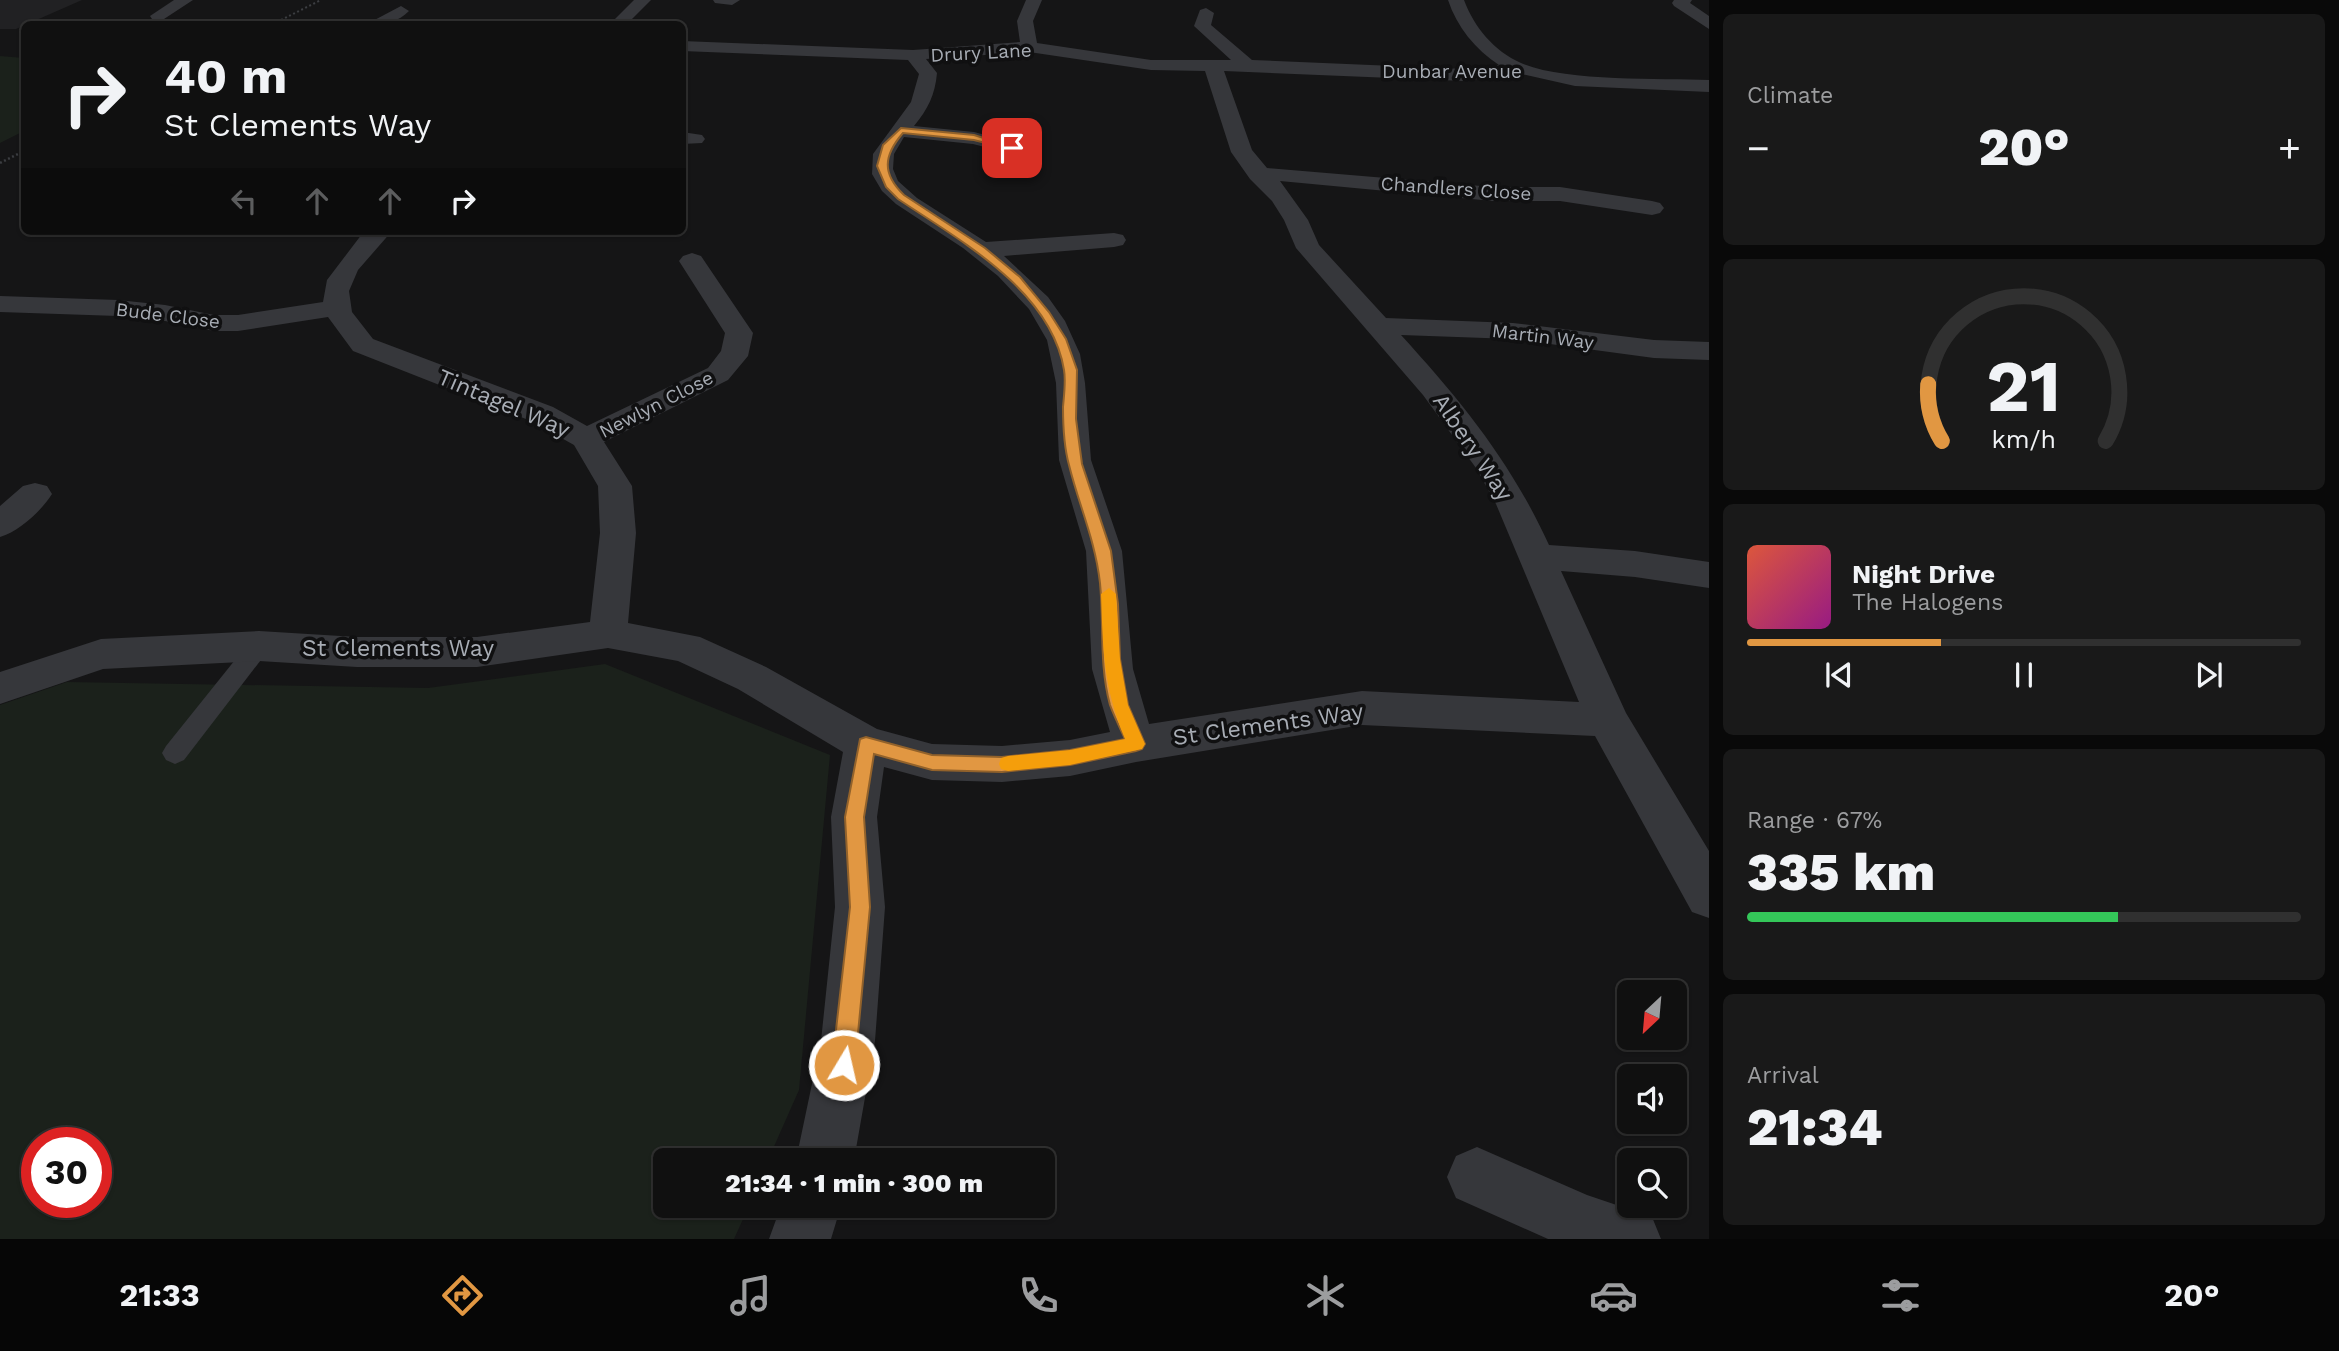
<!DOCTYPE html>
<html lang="en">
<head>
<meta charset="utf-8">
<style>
  :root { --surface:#101010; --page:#191919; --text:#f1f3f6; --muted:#9c9d9f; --line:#303030; --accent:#e19742 }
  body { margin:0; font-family:"Work Sans",sans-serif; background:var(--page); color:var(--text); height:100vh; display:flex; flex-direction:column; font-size:26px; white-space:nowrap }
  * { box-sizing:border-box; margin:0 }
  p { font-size:23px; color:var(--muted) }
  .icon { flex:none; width:38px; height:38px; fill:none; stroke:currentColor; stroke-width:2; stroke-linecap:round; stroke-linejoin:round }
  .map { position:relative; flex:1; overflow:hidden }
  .panel { display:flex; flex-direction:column; gap:14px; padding:14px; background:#090909; width:630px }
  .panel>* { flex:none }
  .hud { position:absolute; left:21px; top:21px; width:665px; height:214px; border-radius:10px; box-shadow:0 2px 5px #0004,0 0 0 2px var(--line); background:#101010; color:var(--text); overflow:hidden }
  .needle { width:46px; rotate:206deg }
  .fabs { position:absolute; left:1617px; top:980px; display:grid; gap:14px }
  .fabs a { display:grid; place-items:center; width:70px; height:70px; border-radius:10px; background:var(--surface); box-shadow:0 2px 5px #0004,0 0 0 2px var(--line); font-size:35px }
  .speed { position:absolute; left:21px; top:1127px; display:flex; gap:14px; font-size:35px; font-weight:700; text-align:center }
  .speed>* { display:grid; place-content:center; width:91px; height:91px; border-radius:50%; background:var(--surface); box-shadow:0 2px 5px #0004,0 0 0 2px var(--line); line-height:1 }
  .speed .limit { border:10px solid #d22; background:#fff; color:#111 }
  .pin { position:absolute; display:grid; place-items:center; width:60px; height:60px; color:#fff; margin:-30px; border-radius:14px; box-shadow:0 4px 10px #0006 }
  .me { position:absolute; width:77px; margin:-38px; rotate:9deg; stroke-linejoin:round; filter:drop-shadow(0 0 5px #0008) }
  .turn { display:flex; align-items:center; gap:24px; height:147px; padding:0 28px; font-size:32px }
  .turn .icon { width:91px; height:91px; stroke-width:2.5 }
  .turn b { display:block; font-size:49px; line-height:60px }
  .lanes { display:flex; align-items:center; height:66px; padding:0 28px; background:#0003; justify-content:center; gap:35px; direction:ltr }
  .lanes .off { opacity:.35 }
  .big { font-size:52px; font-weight:800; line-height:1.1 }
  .panel .card { flex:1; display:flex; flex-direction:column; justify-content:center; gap:10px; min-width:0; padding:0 24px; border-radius:10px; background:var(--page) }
  .panel .dial { align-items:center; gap:0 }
  .dial svg { height:182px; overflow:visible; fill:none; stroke:var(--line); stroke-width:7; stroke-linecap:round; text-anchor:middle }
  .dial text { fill:var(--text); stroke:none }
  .song { display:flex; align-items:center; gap:21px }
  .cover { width:84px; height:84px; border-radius:10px; background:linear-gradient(135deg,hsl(10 70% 55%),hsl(310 70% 35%)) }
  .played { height:7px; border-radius:4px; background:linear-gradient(90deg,var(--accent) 35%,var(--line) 35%) }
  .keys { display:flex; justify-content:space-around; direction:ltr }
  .heat { display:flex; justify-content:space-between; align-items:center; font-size:38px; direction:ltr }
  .charge { height:10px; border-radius:5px; background:linear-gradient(90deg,#34c759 67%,var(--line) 0) }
  .trip { position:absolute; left:653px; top:1148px; width:402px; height:70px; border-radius:10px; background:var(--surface); box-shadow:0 2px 5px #0004,0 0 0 2px var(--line); font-weight:800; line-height:70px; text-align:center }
  .tab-bar { display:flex; height:112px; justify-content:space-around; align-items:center; background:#060606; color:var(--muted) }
  .tab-bar .icon { width:49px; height:49px }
  .tab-bar .current { color:var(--accent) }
  .tab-bar b { font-size:32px; color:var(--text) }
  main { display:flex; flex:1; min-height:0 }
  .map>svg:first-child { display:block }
  .built { fill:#212123 }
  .green { fill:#1b211b; fill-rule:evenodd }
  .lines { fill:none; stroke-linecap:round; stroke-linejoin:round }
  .path-far1 { stroke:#3c3e42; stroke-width:2; stroke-dasharray:2 2.5; stroke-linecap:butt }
  .path { stroke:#3c3e42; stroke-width:2.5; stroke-dasharray:2 2.5; stroke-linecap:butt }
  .service { fill:#36373b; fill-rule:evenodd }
  .minor { fill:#36373b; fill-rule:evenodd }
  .route { fill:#e19742; stroke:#92622b; stroke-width:2 }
  .slow { fill:#f59e0b }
  .labels { text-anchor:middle; stroke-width:7; stroke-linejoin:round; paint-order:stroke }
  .far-street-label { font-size:19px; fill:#a8adb5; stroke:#101011 }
  .street-label { font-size:23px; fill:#a8adb5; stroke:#101011 }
</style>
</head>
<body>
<main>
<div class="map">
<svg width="1709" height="1239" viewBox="0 0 1709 1239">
  <rect width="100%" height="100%" fill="#151516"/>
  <path class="built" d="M0 0H82L16 29H0Z"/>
  <path class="green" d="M0 56 24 58V131L0 143Z
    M605 664 830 755 799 1090 768 1160H665V1206H749L734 1239H0V705L67 682 428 688ZM37 1143H96V1202H37Z"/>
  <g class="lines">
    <path class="path-far1" d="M273 24 321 0"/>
    <path class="path" d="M0 163 24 151"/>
    <path class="service" d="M259 637 267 640 271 646 267 652 184 760 175 764 166 760 162 753 166 746 251 640Z"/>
    <path class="minor" d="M174 0H193L164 19H152L150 16Z
      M634 0H651L627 24H610Z
      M713 0H740L732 5 715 3Z
      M1026 0H1042L1033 21 1037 43 1151 60H1231L1194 26 1200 10 1206 8 1214 13 1211 25 1252 60 1465 69 1499 65C1475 49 1457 27 1448 0H1464C1474 27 1494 51 1521 63 1565 82 1659 78 1709 80V92L1575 86 1517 73 1465 81 1224 71 1252 150 1267 168 1493 187H1560L1652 201 1660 203 1664 208 1660 213 1652 215 1560 201H1493L1280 181 1308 220 1319 245 1386 318 1513 323 1654 340 1709 342V360L1654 358 1513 339 1401 335C1462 402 1511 462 1549 545L1635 551 1709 562V588L1635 577 1561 571 1626 713 1709 851V918L1692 912 1595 736 1362 725 1136 762 1070 776 1002 782 932 780 884 767 877 817 885 907 875 1041 854 1160H796L821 1041 835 907 831 817 843 752 738 689 678 661 608 648 477 667H357L259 661 103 669 0 704V672L101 639 259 631 357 637H477L590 622 600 533 598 486 574 445 531 421 353 351 328 317 238 331H214L165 321 118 316 0 312V296L118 300 165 305 214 315H238L323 302 327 280 362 234 365 231H392L358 270 349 291 352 312 373 339 553 407 587 426 708 368 721 351 725 333 679 261 683 256 692 253 701 256 753 333 748 356 728 380 604 442 632 486 636 533 628 623 700 637 766 667 877 729 932 744 1002 746 1070 740 1110 732 1092 669 1086 551 1059 460 1056 383 1047 340 1029 309 998 276 963 248 896 204 882 191 872 174 873 154 911 102 919 74 908 60 682 51V41L913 50 1020 42 1017 21ZM1029 52 1151 70 1205 71 1231 152 1250 179 1272 201 1284 220 1296 248 1423 395 1476 468 1496 504 1579 702 1362 691 1149 724 1133 669 1122 551 1091 460 1085 383 1080 354 1065 321 1048 297 1004 256 1114 247 1123 245 1126 240 1123 235 1114 233 986 242 917 198 898 181 893 169 894 154 904 137 973 144 1012 154 1019 152 1023 148 1019 144 974 132 914 126C928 109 935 95 937 73L926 59Z
      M1674 0H1692L1690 3 1709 16V29L1674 6 1672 3Z
      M401 6 409 11C397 23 383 25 367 24Z
      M682 132 702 135 705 139 702 143 682 144Z
      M35 483 47 486 52 494C41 511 20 531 0 537V506L23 486Z
      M1477 1147 1587 1195 1652 1217 1661 1239H1548L1456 1198 1447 1177 1456 1156Z
      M781 1206H841L831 1239H769Z"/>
  </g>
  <path class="route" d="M901 128 974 135 1016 148 1012 150 974 140 903 133C883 156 882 174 904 195L985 248 1020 277 1049 312 1066 339 1077 370 1076 419 1082 464 1111 551 1118 604 1120 659 1128 705 1145 744 1142 749 1136 751 1070 765 1002 772 932 770 874 754 864 817 870 907 855 1065 852 1073 844 1077 836 1073 832 1065 850 907 845 817 860 739 866 737 932 755 1002 757 1070 750 1125 739C1120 728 1114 716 1110 705 1099 665 1104 623 1100 583 1095 539 1079 506 1069 465 1064 447 1063 425 1063 407 1064 395 1066 381 1064 370 1051 290 959 240 898 199L886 187 877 166 883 145Z"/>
  <path class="slow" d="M1109 588 1116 594 1120 659 1128 705 1145 744 1142 749 1070 765 1008 771 1001 769 999 764 1001 758 1008 756 1070 750 1125 739C1103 686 1103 650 1101 594Z"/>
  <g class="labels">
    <g class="far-street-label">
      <text transform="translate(981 52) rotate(-3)" y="7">Drury Lane</text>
      <text x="1452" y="78">Dunbar Avenue</text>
      <text transform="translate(1456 188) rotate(4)" y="7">Chandlers Close</text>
      <text transform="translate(168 315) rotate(7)" y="7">Bude Close</text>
      <text transform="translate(1543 336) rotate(7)" y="7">Martin Way</text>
      <text transform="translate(656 404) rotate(-27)" y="7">Newlyn Close</text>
    </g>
    <g class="street-label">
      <text transform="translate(504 403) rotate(23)" y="8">Tintagel Way</text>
      <text transform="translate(1473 447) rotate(56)" y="8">Albery Way</text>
      <text x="398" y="656">St Clements Way</text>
      <text transform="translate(1268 724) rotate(-8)" y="8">St Clements Way</text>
    </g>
  </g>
</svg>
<div class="fabs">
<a><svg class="needle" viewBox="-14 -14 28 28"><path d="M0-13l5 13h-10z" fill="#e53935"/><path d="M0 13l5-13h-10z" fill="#9c9d9f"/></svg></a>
<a><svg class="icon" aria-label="sound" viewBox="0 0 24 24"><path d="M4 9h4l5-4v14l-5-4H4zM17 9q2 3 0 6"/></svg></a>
<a><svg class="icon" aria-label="search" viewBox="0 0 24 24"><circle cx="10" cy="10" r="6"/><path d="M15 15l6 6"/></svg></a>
</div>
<div class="speed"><div class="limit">30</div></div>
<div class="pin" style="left:1012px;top:148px;background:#d93025"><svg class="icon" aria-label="arrive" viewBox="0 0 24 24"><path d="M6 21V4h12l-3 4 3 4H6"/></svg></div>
<svg class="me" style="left:844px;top:1065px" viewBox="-20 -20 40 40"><circle r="17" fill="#e19742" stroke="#fff" stroke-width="3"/><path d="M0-11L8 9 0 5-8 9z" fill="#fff"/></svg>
<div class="trip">21:34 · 1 min · 300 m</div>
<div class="hud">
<div class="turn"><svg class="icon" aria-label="right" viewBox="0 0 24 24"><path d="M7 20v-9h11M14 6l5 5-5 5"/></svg><div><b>40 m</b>St Clements Way</div></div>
<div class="lanes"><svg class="icon off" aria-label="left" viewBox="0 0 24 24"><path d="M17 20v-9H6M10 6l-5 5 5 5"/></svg><svg class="icon off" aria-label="ahead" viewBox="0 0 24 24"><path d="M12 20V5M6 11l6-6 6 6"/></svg><svg class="icon off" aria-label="ahead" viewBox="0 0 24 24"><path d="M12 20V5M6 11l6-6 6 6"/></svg><svg class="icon" aria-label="right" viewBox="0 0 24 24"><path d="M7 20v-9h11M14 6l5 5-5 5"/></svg></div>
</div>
</div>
<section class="panel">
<div class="card"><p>Climate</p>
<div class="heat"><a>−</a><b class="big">20°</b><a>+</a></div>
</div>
<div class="card dial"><svg viewBox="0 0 100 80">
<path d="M14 69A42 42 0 1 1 86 69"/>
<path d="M14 69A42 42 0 0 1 8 44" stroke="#e19742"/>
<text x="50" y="56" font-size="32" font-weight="700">21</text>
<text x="50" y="72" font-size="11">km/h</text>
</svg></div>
<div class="card">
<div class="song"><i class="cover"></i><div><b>Night Drive</b><p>The Halogens</p></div></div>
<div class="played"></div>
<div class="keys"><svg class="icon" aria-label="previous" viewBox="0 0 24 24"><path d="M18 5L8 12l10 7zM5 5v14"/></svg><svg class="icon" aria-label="pause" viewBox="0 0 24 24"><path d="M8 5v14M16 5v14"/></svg><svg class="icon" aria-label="next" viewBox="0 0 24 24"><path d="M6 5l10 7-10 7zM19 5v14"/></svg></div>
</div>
<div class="card"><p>Range · 67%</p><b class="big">335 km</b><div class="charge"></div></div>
<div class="card"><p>Arrival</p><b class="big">21:34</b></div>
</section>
</main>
<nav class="tab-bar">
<b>21:33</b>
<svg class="icon current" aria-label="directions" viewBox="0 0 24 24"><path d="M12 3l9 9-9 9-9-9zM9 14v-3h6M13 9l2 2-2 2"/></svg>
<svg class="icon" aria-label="music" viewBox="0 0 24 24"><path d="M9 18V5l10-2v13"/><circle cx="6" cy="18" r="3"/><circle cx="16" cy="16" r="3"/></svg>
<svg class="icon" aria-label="phone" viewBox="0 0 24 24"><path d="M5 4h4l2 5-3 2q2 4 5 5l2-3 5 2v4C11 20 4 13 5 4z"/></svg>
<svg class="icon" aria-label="climate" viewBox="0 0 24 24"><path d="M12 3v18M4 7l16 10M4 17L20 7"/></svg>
<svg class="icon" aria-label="car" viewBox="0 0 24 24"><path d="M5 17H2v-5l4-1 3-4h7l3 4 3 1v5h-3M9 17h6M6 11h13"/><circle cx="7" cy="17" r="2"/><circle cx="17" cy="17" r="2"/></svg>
<svg class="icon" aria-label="filters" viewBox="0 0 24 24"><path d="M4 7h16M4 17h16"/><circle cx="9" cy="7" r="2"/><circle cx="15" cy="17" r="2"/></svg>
<b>20°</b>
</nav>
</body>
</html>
